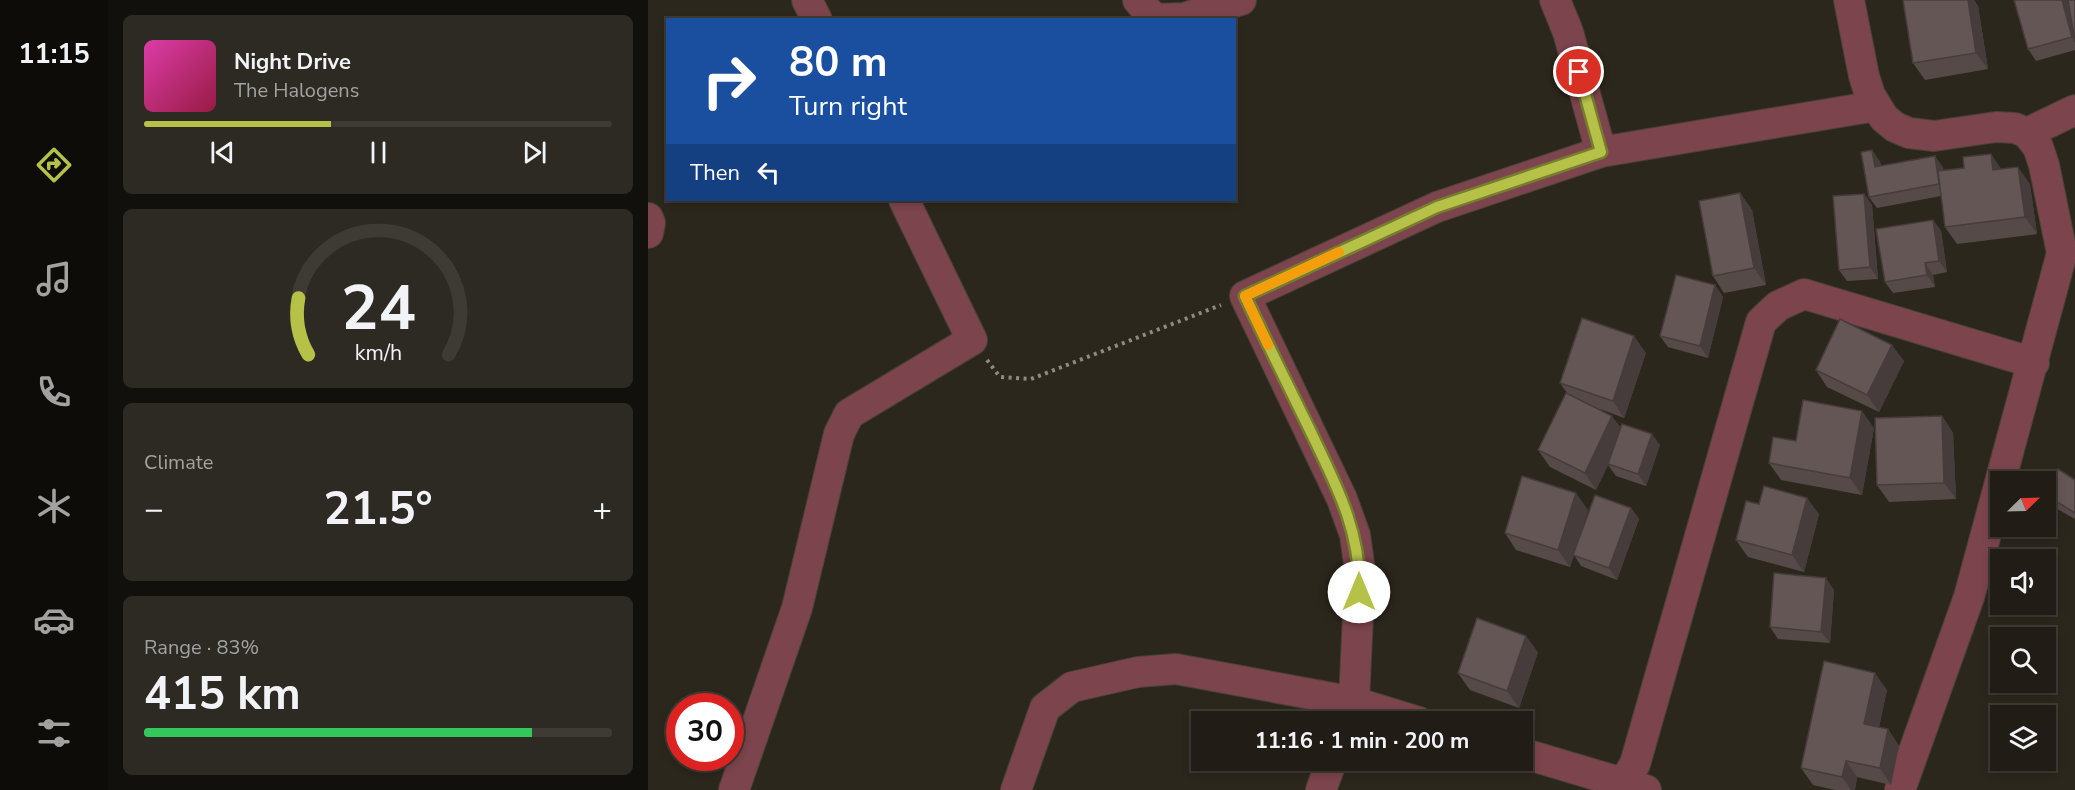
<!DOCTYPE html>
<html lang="en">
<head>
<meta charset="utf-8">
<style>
  :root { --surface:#211d16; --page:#2d2a23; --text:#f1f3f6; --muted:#a2a2a1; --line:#3e3b35; --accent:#b6c148 }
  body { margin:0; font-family:"Nunito Sans",sans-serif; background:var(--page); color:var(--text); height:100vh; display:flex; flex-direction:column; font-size:22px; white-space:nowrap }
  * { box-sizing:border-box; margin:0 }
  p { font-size:20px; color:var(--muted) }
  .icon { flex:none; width:33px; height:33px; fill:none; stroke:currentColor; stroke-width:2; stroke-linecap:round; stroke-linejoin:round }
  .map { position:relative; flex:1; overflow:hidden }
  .details { display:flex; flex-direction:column; gap:15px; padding:15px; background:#12100c; width:540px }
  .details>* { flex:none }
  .top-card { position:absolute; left:18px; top:18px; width:570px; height:183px; border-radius:0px; box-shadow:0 3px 9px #0003,0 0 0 2px var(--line); background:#1a4fa0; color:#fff; overflow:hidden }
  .needle { width:39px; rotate:67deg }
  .tools { position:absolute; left:1342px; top:471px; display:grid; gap:12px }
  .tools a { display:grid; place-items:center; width:66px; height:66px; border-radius:0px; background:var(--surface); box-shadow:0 3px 9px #0003,0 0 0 2px var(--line); font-size:30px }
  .speed { position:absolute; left:18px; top:693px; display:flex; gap:12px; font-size:30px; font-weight:700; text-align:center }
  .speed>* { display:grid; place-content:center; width:78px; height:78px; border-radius:50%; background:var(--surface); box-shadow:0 3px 9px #0003,0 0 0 2px var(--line); line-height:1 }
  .speed .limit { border:9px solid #d22; background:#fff; color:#111 }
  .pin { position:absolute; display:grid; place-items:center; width:51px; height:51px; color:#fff; margin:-26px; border:3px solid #fff; border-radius:50%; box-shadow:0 2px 6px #0007 }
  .me { position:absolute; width:66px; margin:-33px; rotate:0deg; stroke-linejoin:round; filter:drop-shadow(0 0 4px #0008) }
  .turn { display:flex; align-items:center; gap:21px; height:126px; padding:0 24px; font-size:27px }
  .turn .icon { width:78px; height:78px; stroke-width:2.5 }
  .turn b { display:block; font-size:42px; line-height:51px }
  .then { display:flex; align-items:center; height:57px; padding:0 24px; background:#0003; gap:12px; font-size:22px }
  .big { font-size:45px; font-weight:700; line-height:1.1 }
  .details .tile { flex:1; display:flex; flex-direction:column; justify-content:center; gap:9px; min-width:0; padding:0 21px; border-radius:9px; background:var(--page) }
  .details .dial { align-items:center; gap:0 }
  .dial svg { height:156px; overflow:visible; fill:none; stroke:var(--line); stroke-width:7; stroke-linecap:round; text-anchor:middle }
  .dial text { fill:var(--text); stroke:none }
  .song { display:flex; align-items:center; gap:18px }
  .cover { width:72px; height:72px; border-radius:9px; background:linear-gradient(135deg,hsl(320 70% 55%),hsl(340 70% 35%)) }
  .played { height:6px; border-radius:3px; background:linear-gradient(90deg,var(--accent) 40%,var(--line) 40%) }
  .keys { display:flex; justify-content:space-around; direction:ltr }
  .heat { display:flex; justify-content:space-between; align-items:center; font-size:33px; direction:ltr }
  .charge { height:9px; border-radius:4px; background:linear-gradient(90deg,#34c759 83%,var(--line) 0) }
  .trip { position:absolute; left:543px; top:711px; width:342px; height:60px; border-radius:0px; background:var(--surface); box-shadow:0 3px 9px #0003,0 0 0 2px var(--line); font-weight:700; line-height:60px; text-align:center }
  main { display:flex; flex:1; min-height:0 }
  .dock { display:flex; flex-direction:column; width:108px; justify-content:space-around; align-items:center; background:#0d0c09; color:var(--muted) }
  .dock .icon { width:42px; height:42px }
  .dock .current { color:var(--accent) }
  .dock b { font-size:27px; color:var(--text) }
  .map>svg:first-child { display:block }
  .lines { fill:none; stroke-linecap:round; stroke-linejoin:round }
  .minor-casing { stroke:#474238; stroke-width:32 }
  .path { stroke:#8e8a82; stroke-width:4; stroke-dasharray:3 4.5; stroke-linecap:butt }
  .minor { stroke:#7c444c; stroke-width:30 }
  .wall { fill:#564a48 }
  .shaded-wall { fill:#463c3b }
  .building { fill:#645654; stroke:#463c3b; stroke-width:1.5 }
  .route-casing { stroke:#767d2f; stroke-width:15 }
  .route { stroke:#b6c148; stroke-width:10 }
  .slow { stroke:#f59e0b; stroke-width:10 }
</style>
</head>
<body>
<main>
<nav class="dock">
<b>11:15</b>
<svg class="icon current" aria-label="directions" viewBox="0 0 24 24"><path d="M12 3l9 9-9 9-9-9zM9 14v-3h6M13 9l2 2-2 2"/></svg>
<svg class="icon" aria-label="music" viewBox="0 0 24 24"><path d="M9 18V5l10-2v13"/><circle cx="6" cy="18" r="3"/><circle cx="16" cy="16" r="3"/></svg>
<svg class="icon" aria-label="phone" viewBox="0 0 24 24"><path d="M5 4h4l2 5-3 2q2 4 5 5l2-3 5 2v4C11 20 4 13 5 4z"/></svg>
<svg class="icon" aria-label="climate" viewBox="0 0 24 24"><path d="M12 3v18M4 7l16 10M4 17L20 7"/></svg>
<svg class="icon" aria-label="car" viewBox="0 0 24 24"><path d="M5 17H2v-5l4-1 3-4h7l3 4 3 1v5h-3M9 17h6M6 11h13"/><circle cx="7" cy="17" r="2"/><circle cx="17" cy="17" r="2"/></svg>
<svg class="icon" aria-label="filters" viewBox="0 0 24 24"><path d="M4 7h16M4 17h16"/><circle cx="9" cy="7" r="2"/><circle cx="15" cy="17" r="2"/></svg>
</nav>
<section class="details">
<div class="tile">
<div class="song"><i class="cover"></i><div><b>Night Drive</b><p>The Halogens</p></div></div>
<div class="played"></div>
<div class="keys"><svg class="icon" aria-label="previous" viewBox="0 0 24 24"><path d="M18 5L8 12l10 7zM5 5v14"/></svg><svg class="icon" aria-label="pause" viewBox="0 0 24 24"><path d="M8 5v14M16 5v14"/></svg><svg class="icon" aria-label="next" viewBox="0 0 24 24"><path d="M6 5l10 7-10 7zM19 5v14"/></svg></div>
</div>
<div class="tile dial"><svg viewBox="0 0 100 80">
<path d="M14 69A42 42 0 1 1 86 69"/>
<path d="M14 69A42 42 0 0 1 9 40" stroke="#b6c148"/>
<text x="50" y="56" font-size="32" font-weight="700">24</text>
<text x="50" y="72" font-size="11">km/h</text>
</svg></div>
<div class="tile"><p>Climate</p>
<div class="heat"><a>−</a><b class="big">21.5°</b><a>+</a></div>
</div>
<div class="tile"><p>Range · 83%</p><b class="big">415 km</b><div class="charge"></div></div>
</section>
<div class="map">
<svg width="1427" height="790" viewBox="0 0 1427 790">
  <rect width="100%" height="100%" fill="#2c271d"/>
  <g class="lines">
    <g class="minor-casing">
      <path id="minor" d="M159 0 169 20
        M490 0 506 19 536 18 593 0
        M907 0 920 32 953 152
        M1201 0 1216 76 1222 95 1236 118 1247 127 1261 133 1286 136 1348 127 1367 128 1379 133 1390 147 1396 165 1414 253 1321 597 1252 790
        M1379 133 1427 110
        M0 218 2 223 0 233
        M699 722 706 702 712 571 707 535 694 499 597 296 789 207 953 152 1228 106
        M874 753 998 790
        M86 790 149 608 191 434 201 414 324 340 256 200
        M368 790 397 708 424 687 490 672 528 669 706 702 771 722
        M673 790 684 760
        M971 790 987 764 1113 322 1130 306 1156 294 1386 363"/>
    </g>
    <path class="path" d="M339 360 352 377 383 379 573 305"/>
    <use href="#minor" class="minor"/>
  </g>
  <path class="wall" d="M1255 0H1326L1330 6 1340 69 1277 80 1265 63Z
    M1427 0V50L1388 61 1380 49 1422 11Z
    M1224 150 1232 162 1233 166 1295 167V170L1353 169 1382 184 1389 234 1309 244 1297 227 1293 196 1229 208 1221 197Z
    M1092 193 1104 210 1118 285 1076 293 1065 276Z
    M1216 194 1224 205 1230 279 1199 281 1191 270Z
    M1285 220 1293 231 1299 272 1285 275 1287 287 1245 293 1237 282Z
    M1067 285 1075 297 1060 358 1020 347 1012 336Z
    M998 353 976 418 952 409 973 427 1012 445 998 486 968 476 960 465 948 490 902 467 890 450 920 394 912 383Z
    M1256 361 1231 412 1179 387 1168 370Z
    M1294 416 1305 433 1308 499 1241 502 1229 485Z
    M1226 428 1214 495 1133 480 1121 463 1148 441Z
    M1427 480V519L1404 506 1398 497V490Z
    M1111 504 1171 514 1156 572 1100 557 1088 540Z
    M983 508 991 519 969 580 933 566 926 555 922 567 868 550 857 533 940 510 928 548Z
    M1186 590 1182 643 1130 639 1122 627Z
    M890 652 871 708 822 690 810 673Z
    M1239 690 1231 727 1240 729 1251 746 1243 785 1209 777 1207 790H1187L1165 785 1153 768Z"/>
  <path class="shaded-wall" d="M1320 0H1326L1330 6 1340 69 1328 53Z
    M1414 0H1419L1427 28V41L1424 37Z
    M1224 150 1232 162 1235 178 1227 167Z
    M1343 154 1354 170H1345Z
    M1287 156 1295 167 1300 195 1292 184Z
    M1370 167 1382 184 1389 234 1377 217Z
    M1092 193 1104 210 1118 285 1106 268Z
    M1216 194 1224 205 1230 279 1222 267Z
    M1285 220 1293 231 1299 272 1291 261Z
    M1277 263 1285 275 1287 287 1279 275Z
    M1067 285 1075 297 1060 358 1052 346Z
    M986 336 998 353 976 418 965 401Z
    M1244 345 1256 361 1231 412 1219 395Z
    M1214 411 1226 428 1214 495 1202 478Z
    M964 416 976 432 948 490 937 473Z
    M1294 416 1305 433 1308 499 1296 483Z
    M1004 434 1012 445 998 486 990 474Z
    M928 493 940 510 922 567 910 550Z
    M1159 498 1171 514 1156 572 1144 555Z
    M983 508 991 519 969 580 961 568Z
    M1178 578 1186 590 1182 643 1173 632Z
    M878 636 890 652 871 708 859 691Z
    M1227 673 1239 690 1228 741 1216 724Z
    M1240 729 1251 746 1243 785 1232 768Z
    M1198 761 1209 777 1207 790H1203L1194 777Z"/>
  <path class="building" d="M1255 0H1320L1328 53 1265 63Z
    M1366 0H1414L1424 37 1380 49Z
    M1420 0H1427V42Z
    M1224 150 1227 167 1287 156 1291 184 1221 197 1213 152Z
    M1343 154 1345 170 1370 167 1377 217 1297 227 1290 171 1316 168 1315 157Z
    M1092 193 1106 268 1065 276 1051 201Z
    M1216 194 1222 267 1191 270 1185 196Z
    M1285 220 1291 261 1277 263 1279 275 1237 282 1228 229Z
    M1028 275 1067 285 1052 346 1012 336Z
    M934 318 986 336 965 401 912 383Z
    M1192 319 1244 345 1219 395 1168 370Z
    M918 393 964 416 937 473 890 450Z
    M1155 400 1214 411 1202 478 1121 463 1125 437 1148 441Z
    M1294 416 1296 483 1229 485 1227 418Z
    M974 424 1004 434 990 474 960 464Z
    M1410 469 1427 480V513L1398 495V490Z
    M874 476 928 493 910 550 857 533Z
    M1116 486 1159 498 1144 555 1088 540 1098 501 1111 504Z
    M947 495 983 508 961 568 925 555Z
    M1126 573 1178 578 1173 632 1122 627Z
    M829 618 878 636 859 691 810 673Z
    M1176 661 1227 673 1216 724 1240 729 1232 768 1198 761 1194 777 1153 768Z"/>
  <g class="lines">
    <g class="route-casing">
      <path id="route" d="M711 592C714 530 685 479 659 424 638 381 617 339 597 296L789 207 953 152 931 72"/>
    </g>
    <use href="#route" class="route"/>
    <path class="slow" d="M620 345 597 296 691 252"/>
  </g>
</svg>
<div class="tools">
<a><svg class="needle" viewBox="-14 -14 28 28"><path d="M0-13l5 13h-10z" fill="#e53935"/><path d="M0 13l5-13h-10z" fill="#a2a2a1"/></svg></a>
<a><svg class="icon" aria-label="sound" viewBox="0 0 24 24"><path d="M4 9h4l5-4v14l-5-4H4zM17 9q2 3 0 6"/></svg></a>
<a><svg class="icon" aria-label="search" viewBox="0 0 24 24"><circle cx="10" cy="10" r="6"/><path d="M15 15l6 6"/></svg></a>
<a><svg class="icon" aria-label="layers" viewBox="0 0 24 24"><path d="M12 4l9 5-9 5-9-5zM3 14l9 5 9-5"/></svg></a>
</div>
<div class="speed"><div class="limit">30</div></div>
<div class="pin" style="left:931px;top:72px;background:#d93025"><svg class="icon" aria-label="arrive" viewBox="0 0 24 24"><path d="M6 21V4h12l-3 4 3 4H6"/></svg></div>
<svg class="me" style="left:711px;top:592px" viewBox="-20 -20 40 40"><circle r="19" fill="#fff"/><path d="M0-13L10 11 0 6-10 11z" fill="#b6c148"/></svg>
<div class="trip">11:16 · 1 min · 200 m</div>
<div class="top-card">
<div class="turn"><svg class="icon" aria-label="right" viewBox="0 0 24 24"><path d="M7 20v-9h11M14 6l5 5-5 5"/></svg><div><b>80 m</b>Turn right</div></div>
<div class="then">Then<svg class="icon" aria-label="left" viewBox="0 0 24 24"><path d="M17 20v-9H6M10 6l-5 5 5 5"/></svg></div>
</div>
</div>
</main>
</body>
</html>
